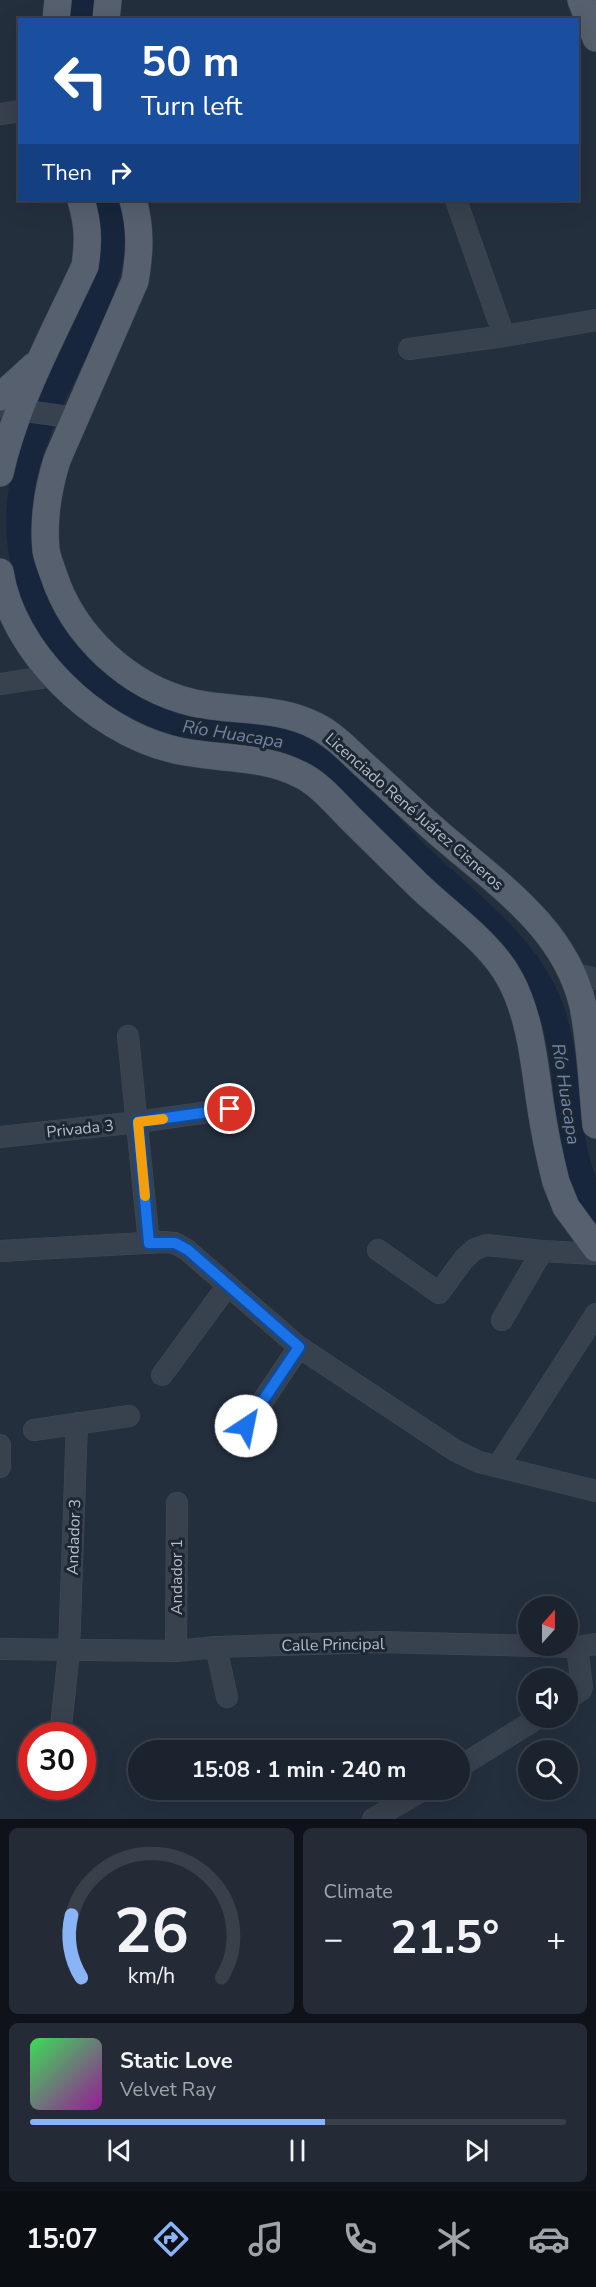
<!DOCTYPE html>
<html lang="en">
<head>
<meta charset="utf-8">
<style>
  :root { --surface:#1b232e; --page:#242b36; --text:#f1f3f6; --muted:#a0a4aa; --line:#39404a; --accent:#8ab4f8 }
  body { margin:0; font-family:"Nunito Sans",sans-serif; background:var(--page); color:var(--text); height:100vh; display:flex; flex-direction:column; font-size:22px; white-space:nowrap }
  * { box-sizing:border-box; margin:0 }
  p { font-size:20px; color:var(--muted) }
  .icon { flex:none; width:33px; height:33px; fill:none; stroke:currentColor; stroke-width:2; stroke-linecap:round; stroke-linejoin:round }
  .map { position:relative; height:1819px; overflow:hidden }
  .drawer { display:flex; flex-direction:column; gap:9px; padding:9px; background:#0f1319; flex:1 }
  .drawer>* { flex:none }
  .guide { position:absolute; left:18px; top:18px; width:561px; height:183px; border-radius:0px; box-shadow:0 6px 24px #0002,0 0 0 2px var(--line); background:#1a4fa0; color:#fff; overflow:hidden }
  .needle { width:39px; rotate:21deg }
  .controls { position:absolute; left:518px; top:1596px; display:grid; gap:12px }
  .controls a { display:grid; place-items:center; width:60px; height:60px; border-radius:50%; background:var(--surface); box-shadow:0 6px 24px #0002,0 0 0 2px var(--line); font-size:30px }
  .speed { position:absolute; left:18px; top:1722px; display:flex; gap:12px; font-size:30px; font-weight:700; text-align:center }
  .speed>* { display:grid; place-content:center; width:78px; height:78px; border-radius:50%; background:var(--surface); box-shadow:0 6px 24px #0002,0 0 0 2px var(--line); line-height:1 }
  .speed .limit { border:9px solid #d22; background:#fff; color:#111 }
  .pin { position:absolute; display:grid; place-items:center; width:51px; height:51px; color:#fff; margin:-26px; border:3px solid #fff; border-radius:50%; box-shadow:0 2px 6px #0007 }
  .me { position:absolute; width:66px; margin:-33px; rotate:34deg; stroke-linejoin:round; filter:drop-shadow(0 0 4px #0008) }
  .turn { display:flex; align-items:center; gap:21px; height:126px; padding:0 24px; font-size:27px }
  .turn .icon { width:78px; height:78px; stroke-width:2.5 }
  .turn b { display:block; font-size:42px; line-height:51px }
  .then { display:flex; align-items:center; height:57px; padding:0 24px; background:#0003; gap:12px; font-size:22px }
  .big { font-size:45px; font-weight:700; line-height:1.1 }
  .drawer .tile { flex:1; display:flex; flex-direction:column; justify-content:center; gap:9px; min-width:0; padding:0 21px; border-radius:9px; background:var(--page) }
  .drawer .dial { align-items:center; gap:0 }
  .dial svg { height:156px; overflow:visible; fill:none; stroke:var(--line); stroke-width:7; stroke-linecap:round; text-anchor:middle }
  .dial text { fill:var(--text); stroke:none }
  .song { display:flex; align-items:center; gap:18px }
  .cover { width:72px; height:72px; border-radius:9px; background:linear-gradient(135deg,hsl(130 70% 55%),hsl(300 70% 35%)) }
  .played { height:6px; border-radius:3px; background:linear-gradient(90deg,var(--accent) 55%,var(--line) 55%) }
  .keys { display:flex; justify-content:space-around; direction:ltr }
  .heat { display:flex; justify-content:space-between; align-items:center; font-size:33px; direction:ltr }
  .drawer .tiles { flex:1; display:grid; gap:9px; grid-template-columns:1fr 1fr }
  .tile:last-child { grid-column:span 2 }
  .trip { position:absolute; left:128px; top:1740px; width:342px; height:60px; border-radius:30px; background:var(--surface); box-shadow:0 6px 24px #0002,0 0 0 2px var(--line); font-weight:700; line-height:60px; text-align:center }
  .tab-bar { display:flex; height:96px; justify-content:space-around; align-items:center; background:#0b0e12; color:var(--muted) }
  .tab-bar .icon { width:42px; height:42px }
  .tab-bar .active { color:var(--accent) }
  .tab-bar b { font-size:27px; color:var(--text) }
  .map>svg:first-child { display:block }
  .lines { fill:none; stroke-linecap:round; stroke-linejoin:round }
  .river { stroke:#17263c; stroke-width:26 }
  .minor-casing { stroke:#414a57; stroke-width:22 }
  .major-casing { stroke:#414a57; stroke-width:28 }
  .minor { stroke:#38414e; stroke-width:21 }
  .major { stroke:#56606e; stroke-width:27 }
  .route-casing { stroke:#114b97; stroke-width:15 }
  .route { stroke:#1a73e8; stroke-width:10 }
  .slow { stroke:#f59e0b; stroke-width:10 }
  .labels { text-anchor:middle; stroke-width:6; stroke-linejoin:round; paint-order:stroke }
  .street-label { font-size:16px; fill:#b4bcc9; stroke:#1d2633 }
  .water-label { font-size:18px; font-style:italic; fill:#6d86a8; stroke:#1d2633 }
</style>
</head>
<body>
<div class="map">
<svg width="596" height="1819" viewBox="0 0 596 1819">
  <rect width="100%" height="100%" fill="#242f3e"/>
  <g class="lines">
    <path class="river" d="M81 20 83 0
      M106 200C122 249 104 288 84 332 47 410 0 486 27 575 47 633 74 670 126 703 144 714 164 725 186 729 248 738 290 727 340 775 367 801 391 830 418 856 467 903 532 948 553 1015 573 1078 561 1151 596 1208"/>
    <g class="minor-casing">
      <path id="minor" d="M0 114 20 111
        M456 200 504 336
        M409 349 504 336 596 320
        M5 408 76 418
        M0 684 53 676
        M571 973 596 979
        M128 1036 149 1243
        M0 1137 138 1122 230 1109
        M378 1250 439 1293 464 1259 475 1249 487 1245 542 1251 596 1254
        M0 1251 163 1242 175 1243 187 1250 299 1347 456 1451 479 1462 596 1491
        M502 1320 542 1251
        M162 1375 228 1285
        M246 1426 299 1347
        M34 1430 129 1416
        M0 1445V1467
        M498 1466 596 1314
        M216 1647 227 1697
        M0 1649 176 1651 216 1647 379 1642 577 1647 596 1644
        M176 1651 177 1503
        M567 1699 581 1690 582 1687 577 1647
        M60 1736 69 1651 77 1423
        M459 1767 538 1718
        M373 1819 423 1790"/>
    </g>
    <g class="major-casing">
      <path id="major" d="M581 0 596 38
        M56 20 58 0
        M106 20 108 0
        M133 200C141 228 140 253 135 281L57 460C48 489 43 519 46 550 47 557 50 565 53 573 73 636 129 688 194 703 235 712 278 706 316 726 334 735 349 751 364 765 384 783 404 802 424 820 483 875 564 921 583 1006 591 1045 592 1086 596 1125
        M0 397 34 366
        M0 473C15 404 55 331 85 266 89 240 88 224 81 200
        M0 572C12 652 95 730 171 749 213 760 259 754 299 774 319 783 335 803 350 818 373 841 396 863 418 885 448 914 491 943 510 979 530 1016 534 1061 540 1102 544 1129 549 1155 556 1182L566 1207 596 1248"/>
    </g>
    <use href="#minor" class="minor"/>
    <use href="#major" class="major"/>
  </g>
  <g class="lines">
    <g class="route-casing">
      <path id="route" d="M230 1109 138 1122 149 1243H175L188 1250 299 1347 246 1426"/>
    </g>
    <use href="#route" class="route"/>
    <path class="slow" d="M145 1196 138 1122 163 1119"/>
  </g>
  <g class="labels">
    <g class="street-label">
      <text transform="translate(415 811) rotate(41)" y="6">Licenciado René Juárez Cisneros</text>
      <text transform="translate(80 1128) rotate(-6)" y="6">Privada 3</text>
      <text transform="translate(73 1537) rotate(-88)" y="6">Andador 3</text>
      <text transform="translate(176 1577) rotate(-90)" y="6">Andador 1</text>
      <text transform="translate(333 1644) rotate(-1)" y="6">Calle Principal</text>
    </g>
    <g class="water-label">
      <text transform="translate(233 734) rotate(9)" y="6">Río Huacapa</text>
      <text transform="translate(566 1094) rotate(81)" y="6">Río Huacapa</text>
    </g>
  </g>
</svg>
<div class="controls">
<a><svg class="needle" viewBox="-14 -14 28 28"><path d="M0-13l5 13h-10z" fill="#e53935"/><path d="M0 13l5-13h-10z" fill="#a0a4aa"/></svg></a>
<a><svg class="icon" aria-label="sound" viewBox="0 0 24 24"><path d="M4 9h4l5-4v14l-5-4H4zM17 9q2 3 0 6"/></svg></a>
<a><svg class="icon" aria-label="search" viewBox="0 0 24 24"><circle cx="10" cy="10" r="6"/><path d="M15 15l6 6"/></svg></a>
</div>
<div class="speed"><div class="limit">30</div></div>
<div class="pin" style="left:230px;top:1109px;background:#d93025"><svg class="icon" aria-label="arrive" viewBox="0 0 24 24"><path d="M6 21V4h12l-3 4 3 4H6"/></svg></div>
<svg class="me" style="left:246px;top:1426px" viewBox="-20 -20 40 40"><circle r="19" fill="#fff"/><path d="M0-13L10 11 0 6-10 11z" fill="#1a73e8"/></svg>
<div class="trip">15:08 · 1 min · 240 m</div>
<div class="guide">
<div class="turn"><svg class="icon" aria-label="left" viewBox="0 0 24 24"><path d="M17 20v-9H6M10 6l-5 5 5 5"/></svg><div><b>50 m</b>Turn left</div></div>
<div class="then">Then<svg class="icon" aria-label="right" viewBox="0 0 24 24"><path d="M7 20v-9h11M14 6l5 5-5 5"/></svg></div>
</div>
</div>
<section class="drawer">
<div class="tiles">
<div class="tile dial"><svg viewBox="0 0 100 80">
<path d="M14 69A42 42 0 1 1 86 69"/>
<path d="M14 69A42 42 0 0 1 9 37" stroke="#8ab4f8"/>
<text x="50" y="56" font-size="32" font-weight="700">26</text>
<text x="50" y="72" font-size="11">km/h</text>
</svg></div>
<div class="tile"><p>Climate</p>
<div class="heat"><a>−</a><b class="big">21.5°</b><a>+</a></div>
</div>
<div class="tile">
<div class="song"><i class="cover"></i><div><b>Static Love</b><p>Velvet Ray</p></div></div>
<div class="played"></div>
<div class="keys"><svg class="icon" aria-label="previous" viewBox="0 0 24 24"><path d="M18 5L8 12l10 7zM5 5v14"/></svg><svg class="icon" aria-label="pause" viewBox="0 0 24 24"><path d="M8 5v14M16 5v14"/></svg><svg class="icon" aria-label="next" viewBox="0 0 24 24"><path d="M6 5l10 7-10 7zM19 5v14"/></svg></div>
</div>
</div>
</section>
<nav class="tab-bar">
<b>15:07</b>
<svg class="icon active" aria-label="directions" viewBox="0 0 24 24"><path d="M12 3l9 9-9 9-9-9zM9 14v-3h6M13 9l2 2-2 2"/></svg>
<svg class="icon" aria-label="music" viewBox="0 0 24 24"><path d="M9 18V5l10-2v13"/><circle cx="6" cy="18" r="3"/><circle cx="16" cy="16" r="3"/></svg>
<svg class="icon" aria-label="phone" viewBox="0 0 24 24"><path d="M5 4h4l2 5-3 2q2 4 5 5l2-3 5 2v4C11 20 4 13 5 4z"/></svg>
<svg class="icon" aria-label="climate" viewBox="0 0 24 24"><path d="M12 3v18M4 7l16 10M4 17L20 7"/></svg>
<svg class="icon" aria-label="car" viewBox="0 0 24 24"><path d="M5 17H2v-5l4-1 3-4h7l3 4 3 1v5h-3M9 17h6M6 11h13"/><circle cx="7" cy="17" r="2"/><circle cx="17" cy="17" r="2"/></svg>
</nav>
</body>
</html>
